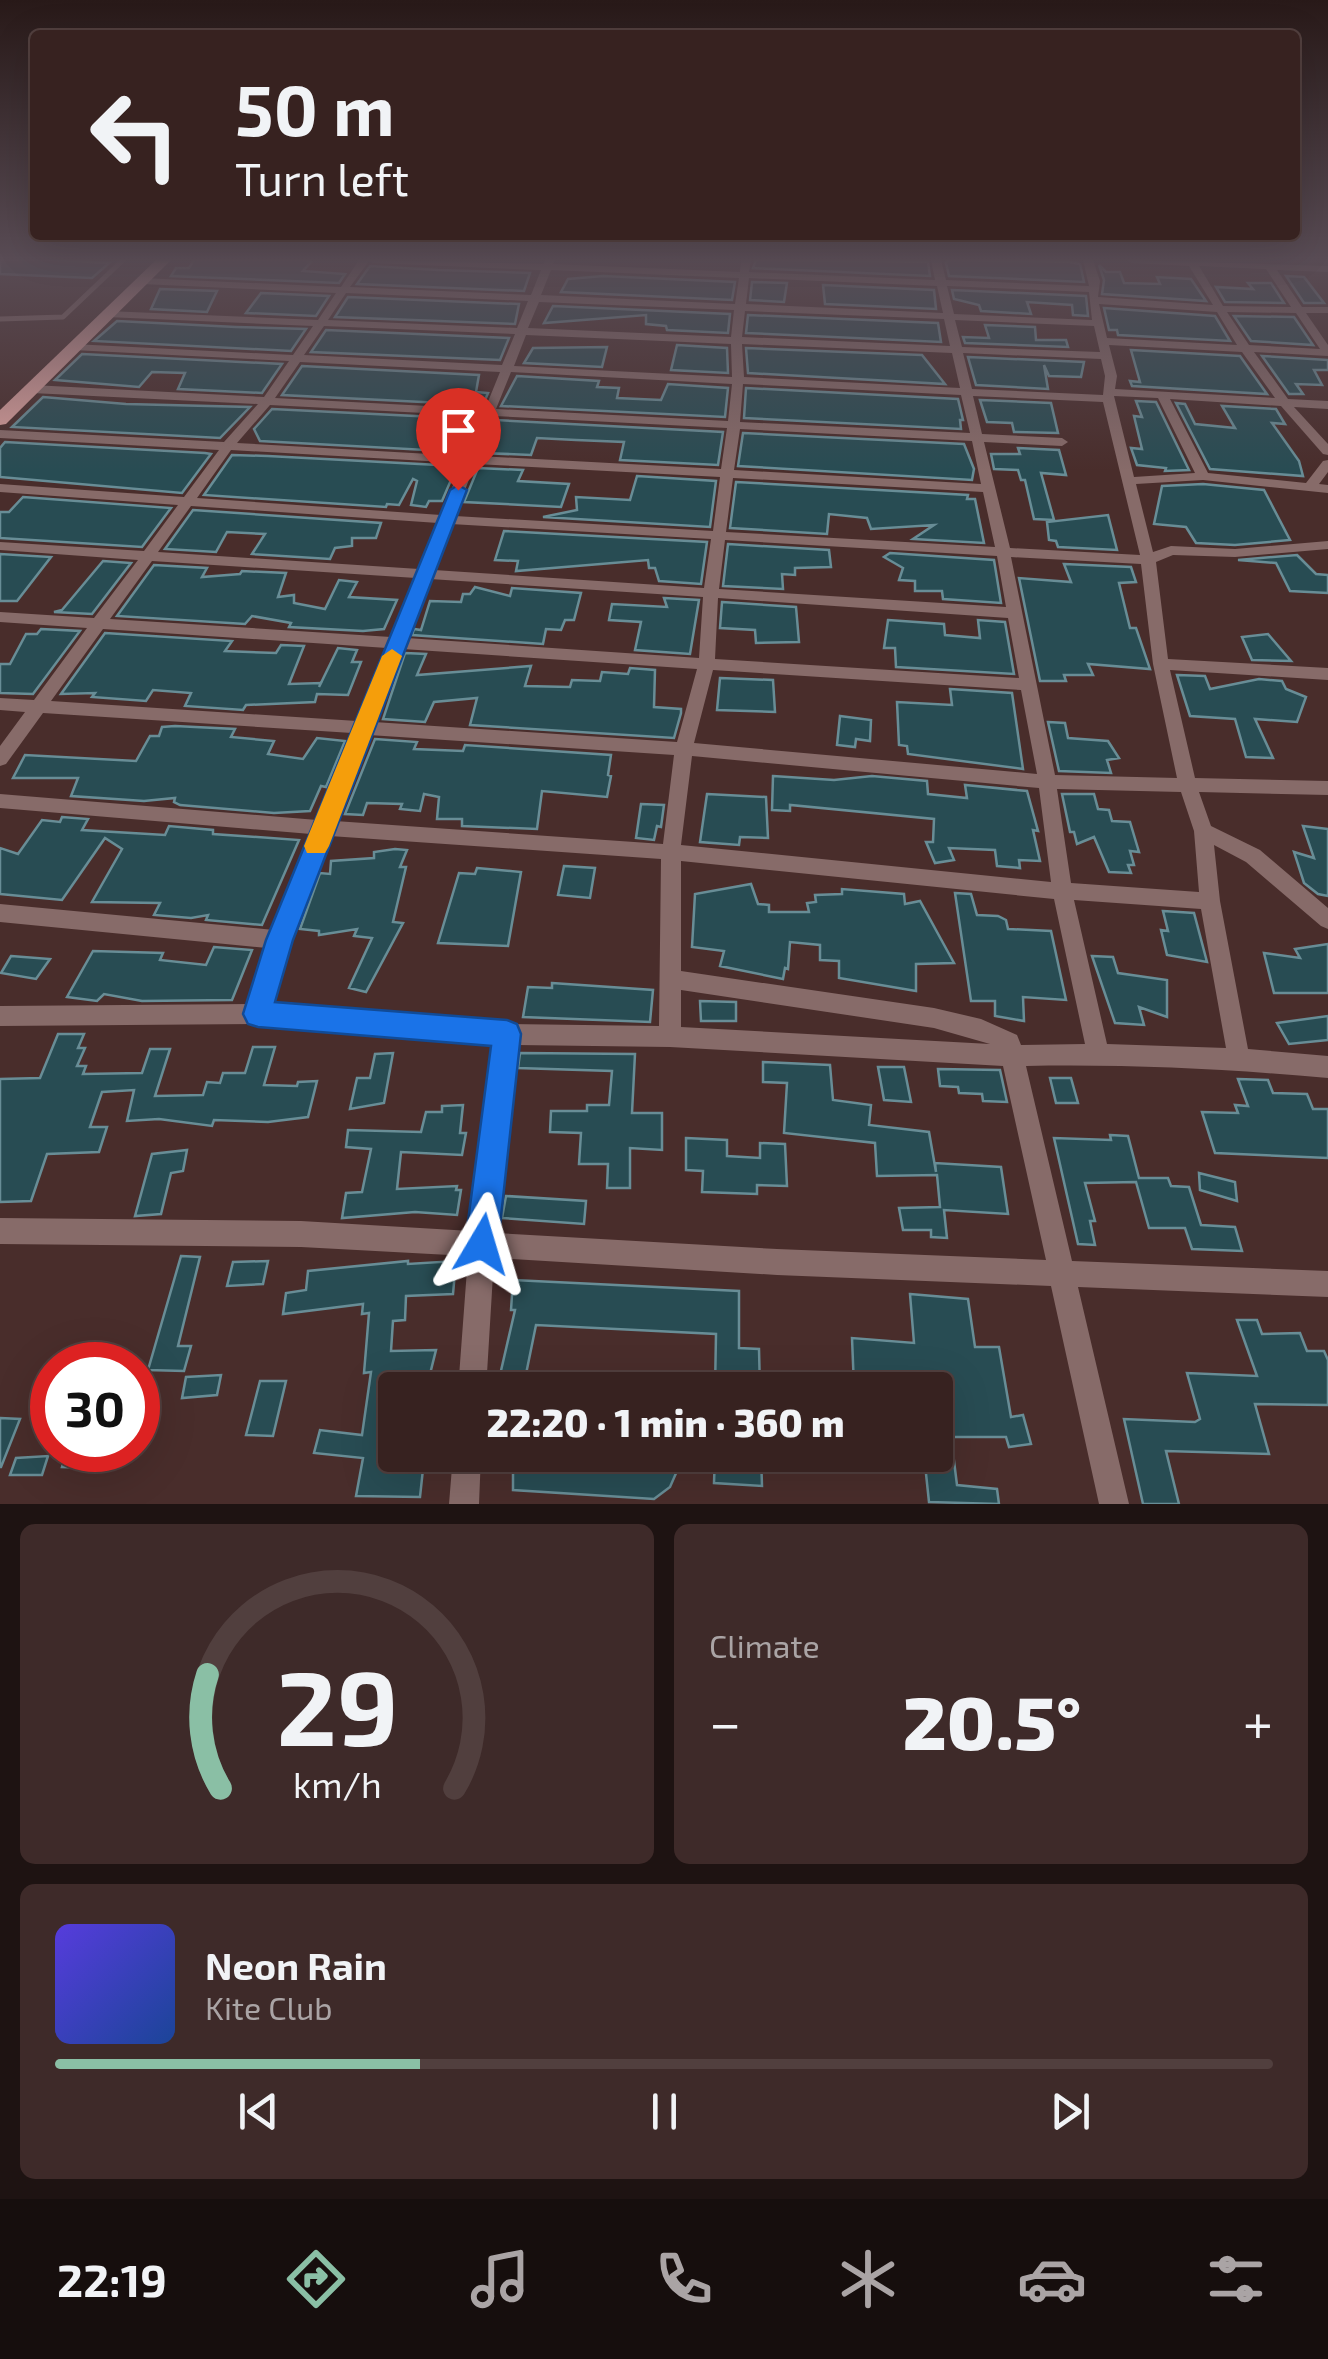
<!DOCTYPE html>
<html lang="en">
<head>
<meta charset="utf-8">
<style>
  :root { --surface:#372220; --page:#3e2a29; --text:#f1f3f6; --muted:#aaa4a5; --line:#513f3e; --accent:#8abfa5 }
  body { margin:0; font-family:"Exo 2",sans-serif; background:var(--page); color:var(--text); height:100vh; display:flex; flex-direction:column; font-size:38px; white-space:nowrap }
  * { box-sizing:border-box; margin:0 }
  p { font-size:32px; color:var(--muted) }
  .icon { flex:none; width:55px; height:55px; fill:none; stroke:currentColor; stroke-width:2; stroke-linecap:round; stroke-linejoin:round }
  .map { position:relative; height:1504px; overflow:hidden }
  .sheet { display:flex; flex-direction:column; gap:20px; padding:20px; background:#1e1312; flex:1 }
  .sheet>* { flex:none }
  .top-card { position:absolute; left:30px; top:30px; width:1270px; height:210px; border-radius:10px; box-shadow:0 10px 40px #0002,0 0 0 2px var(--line); background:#372220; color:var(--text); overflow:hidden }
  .speed { position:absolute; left:30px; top:1342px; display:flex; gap:20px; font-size:50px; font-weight:700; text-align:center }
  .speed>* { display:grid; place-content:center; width:130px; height:130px; border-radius:50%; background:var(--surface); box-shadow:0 10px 40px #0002,0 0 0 2px var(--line); line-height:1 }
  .speed .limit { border:15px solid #d22; background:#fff; color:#111 }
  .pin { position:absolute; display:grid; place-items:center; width:85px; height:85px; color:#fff; margin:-102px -42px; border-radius:50% 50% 50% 0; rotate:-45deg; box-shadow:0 0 10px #0007 }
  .pin .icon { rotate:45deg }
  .me { position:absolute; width:110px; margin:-55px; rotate:7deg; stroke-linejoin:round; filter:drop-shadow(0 0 8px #0008) }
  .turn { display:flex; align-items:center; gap:35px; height:210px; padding:0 40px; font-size:45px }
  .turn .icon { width:130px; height:130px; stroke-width:2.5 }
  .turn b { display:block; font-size:70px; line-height:85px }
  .big { font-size:75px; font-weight:800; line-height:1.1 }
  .sheet .widget { flex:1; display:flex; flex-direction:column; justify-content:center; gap:15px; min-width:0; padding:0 35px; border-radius:15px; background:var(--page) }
  .sheet .dial { align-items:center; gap:0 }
  .dial svg { height:260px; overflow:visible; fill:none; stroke:var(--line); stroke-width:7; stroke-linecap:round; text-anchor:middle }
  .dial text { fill:var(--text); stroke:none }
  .song { display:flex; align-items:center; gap:30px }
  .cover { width:120px; height:120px; border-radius:15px; background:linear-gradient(135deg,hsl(250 70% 55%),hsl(220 70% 35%)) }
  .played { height:10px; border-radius:5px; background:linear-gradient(90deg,var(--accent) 30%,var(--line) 30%) }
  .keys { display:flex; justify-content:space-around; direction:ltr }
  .heat { display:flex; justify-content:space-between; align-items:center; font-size:55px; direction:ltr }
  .sheet .tiles { flex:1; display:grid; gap:20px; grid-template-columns:1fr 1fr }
  .widget:last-child { grid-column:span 2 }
  .trip { position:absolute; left:378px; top:1372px; width:575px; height:100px; border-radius:10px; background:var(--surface); box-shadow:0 10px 40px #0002,0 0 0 2px var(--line); font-weight:800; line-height:100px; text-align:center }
  .dock { display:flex; height:160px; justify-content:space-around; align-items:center; background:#160e0d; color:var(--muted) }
  .dock .icon { width:70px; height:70px }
  .dock .active { color:var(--accent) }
  .dock b { font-size:45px; color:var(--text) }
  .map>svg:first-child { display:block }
  .building { fill:#284c53; stroke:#688d96; stroke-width:2.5 }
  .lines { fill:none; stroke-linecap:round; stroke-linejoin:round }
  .lane { stroke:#876b69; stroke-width:5 }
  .street { fill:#876b69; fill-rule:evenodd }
  .primary { fill:#d79e9b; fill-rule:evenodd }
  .route { fill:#1a73e8; stroke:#114b97; stroke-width:2.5 }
  .slow { fill:#f59e0b }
</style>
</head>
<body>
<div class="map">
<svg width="1328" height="1504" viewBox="0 0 1328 1504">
  <rect width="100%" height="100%" fill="#492d2b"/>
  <path class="building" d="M0 260H53L109 263 92 278 0 274Z
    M194 260H305L311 262 303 271 345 274 339 283 171 276 176 268H189Z
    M756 260 928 262 930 276 753 268Z
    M949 260 1070 262 1080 264 1084 282 949 276 946 263Z
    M1099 265 1106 272H1120L1124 283 1160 284 1157 277 1191 279 1206 301 1102 294 1104 280Z
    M370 266 438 270 530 273 524 291 357 284Z
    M603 276 735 282 732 300 561 292 568 279Z
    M1286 276 1304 277 1324 303H1304Z
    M752 282 787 283 784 302 750 300Z
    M1248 283H1271L1284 303 1225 302 1216 287 1253 289Z
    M823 285 934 290 936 309 825 304Z
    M160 289 217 291 207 312 151 309Z
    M952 290 1086 296 1088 316 1073 315 1072 305 1027 302 1031 314 981 311 979 305 954 299Z
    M261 293 329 296 316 316 246 313Z
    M348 297 519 304 515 324 335 317Z
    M553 306 730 314 728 333 667 330 666 326 646 324V315L544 323Z
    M1104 308 1215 316 1230 341 1118 335 1117 330H1109Z
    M748 315 938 323 941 342 746 333Z
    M1234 316 1294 317 1313 345 1251 341Z
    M117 321 236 327 306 329 291 351 94 341Z
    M985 325 1035 327 1036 340H1066L1068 347 965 343 963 337 989 338Z
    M326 330 509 338 500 360 311 352Z
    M677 345 727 348 728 373 671 370Z
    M607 347 602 367 524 363 533 348Z
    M746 348 922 355 945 384 748 373Z
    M1131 350 1240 356 1267 394 1132 386 1130 381 1140 382Z
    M82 354 282 364 262 393 178 389 185 373 152 372 139 387 55 380Z
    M1262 356 1328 360V370H1314L1322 385 1296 384 1303 394H1289Z
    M968 357 1084 362 1081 377 1049 376 1044 365 1048 389 976 385Z
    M302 366 479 375 476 392 488 393 483 405 282 395Z
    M517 376 599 381 597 387 619 388 617 398 661 400 668 384 728 388 725 417 501 406Z
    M746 388 958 399 963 420H960L961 429 744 418Z
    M43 397 126 404 250 407 220 438 12 427Z
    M980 400 1051 403 1058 433 1014 432 1012 423 987 422Z
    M1136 401 1156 402 1189 470 1165 471 1166 468 1137 465 1131 448 1142 449 1134 416 1142 417Z
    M1176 403 1185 404 1195 424 1235 428 1222 406 1276 409 1285 424 1272 423 1299 461 1303 476 1210 469Z
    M272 409 476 419 463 452 260 441 254 429Z
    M496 420 723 432 718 465 620 460 624 442 576 440 537 438 531 455 483 453Z
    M743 433 964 444 974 469 972 480 738 466Z
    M5 442 205 453 211 454 182 493 0 477V448Z
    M1018 448 1059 450 1066 475 1041 473 1054 520 1034 519 1025 480H1021L1018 470 994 469 991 454H1020Z
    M232 455 268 456 457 466 442 501H429L426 507 411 505 417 481 413 479 399 505 387 504 386 507 204 495Z
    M478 468 523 470 518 481 569 484 561 507 464 502Z
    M637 476 716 481 710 527 543 517 577 510 576 497 630 500Z
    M736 482 968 495 967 499H975L984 543 913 539 934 525 871 529 867 518 829 514 827 534 730 528Z
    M1203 484 1264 490 1290 540 1235 545 1196 543 1186 527 1154 524 1162 486Z
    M23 497 171 508 142 547 0 538V512H9Z
    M193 510 381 523 376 538H352V546L335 548 330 559 252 554 265 534 227 532 216 552 165 549Z
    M1108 515 1117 550 1058 547 1056 541 1049 540 1047 522Z
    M504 531 707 542 701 584 659 581 655 568H649L648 560 516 571 518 561 495 560Z
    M728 544 829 550 831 567 795 568V575L782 574 783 589 723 586Z
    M890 553 994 560 1001 603 943 599 942 591H915V581L899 580 903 568 884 557Z
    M0 554 51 557 17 601H0Z
    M1297 555 1316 574 1328 575V593L1290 591 1276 563 1238 560Z
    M103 561 131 563 92 614 54 612 62 610Z
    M1064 564 1131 567 1136 582 1119 583 1130 628H1136L1150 669 1088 664 1093 675H1064L1066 681H1040L1019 578 1071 582Z
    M154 565 207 568 202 577 240 574 242 571 286 573 278 597 294 595V603L325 609 339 580 357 582 349 597 397 600 384 629 363 631 289 627 291 623 252 616 245 624 117 616Z
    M475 587 510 596 512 588 581 593 574 620H565L561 630 546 629 543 644 412 635 414 629 421 630 430 601 461 602 463 594H470Z
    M664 598 699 600 690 654 635 650 641 622 609 620 612 604 667 607Z
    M722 602 796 607 799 642 756 643 755 630 720 628Z
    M888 620 944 624 945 635 980 638 978 620 1005 622 1014 674 896 667 895 648H884Z
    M41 629 80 631 33 694 0 693V664H10L26 634H37Z
    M105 633 232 641 225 651 276 653 281 645 304 646 289 684 321 683 319 687 338 648 357 650 352 662H361L348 695 317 694 315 702 246 705 243 710 185 706 191 693 153 690 146 701 92 697 95 693 61 694Z
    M1268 634 1274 641 1291 661 1252 660 1242 637Z
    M405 653 426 654 417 675 531 666 525 686 570 687 572 680 600 681 602 672 628 674 630 668 655 670 654 707 681 709V713L674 738 470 725 477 698 434 702 425 722 383 719Z
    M1177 675 1205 676 1210 689 1259 679 1282 681 1286 689 1306 697 1297 722 1255 719 1273 758 1246 757 1235 719 1190 716Z
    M720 678 773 680 775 712 717 710Z
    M950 689 1012 693 1023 769 908 754 907 746 899 745 897 702 952 705Z
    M840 716 871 720 870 741 856 739 855 747 837 745Z
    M1048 722 1065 723 1068 738 1108 741 1119 758 1107 760 1111 773 1059 771Z
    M175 726 235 729 231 737 274 741 268 754 303 759 317 738 345 741 326 787 321 786 310 811 274 813 180 805 174 802 175 798 144 801 71 796 78 778H13L25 755 136 761 150 736H159L162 727Z
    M375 739 417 742 414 749 463 751 465 745 611 755 608 775 611 776 607 797 542 791 537 829 462 826V819H437L439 797 424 794 420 811 400 809 402 804 367 803 363 815 345 814Z
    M773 776 834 780 872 776 927 781 928 794 967 798 965 785 1027 791 1038 831 1033 830 1040 861 1019 860 1020 868 997 866 995 850 949 848 954 860 935 863 926 842H933L934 819 790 805V811L772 810Z
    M707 794 766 797 768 838 740 837 739 845 700 842Z
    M1062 794H1094L1098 809 1109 810 1112 821 1130 822 1139 852 1130 851 1134 865H1128L1131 873 1109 872 1094 837 1077 844 1074 832H1070Z
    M641 804 664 805 661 827 657 826 654 840 636 838Z
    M62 817 88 819 82 830 165 835 169 826 213 830V834L299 840 262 925 206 920 208 915 191 918 154 915 160 903 92 902 122 849 105 838 62 900 0 894V848L18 854 42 820 60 822Z
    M1303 826 1328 829V896L1318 894 1304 883 1294 852 1314 858Z
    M395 849 407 850 400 867H406L393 922 403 923 366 992 349 988 372 938 354 936 357 929 319 935V931L300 929 320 873 330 874 331 861 374 858V852Z
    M564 866 595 868 590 898 558 895Z
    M477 868 521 872 508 946 438 943 459 873 475 874Z
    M751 884 758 904 769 905V912H809L807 903 816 902 815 895 842 894V889L904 894 905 904 920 901 954 963 916 964V991L839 978V961L820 960V945L790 942 788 969 785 968 783 979 720 966 724 951 692 947 695 894Z
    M955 893 971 894 977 915 998 916 1006 920 1008 929 1051 931 1066 1000 1023 997 1024 1021 995 1016V1001H971Z
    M1163 911 1194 913 1207 962 1167 955 1161 930 1168 931Z
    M1328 944V993H1274L1264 953 1300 958 1295 949Z
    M214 947 252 950 232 1000 142 1001 104 994 97 1001 67 997 93 951 163 953 160 960 206 965Z
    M11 956 50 959 36 979 1 973Z
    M1092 956 1113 957 1118 973 1167 980V1017L1139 1007 1144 1025 1115 1023Z
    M552 983 653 990 650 1022 523 1017 528 987 552 988Z
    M700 1001 736 1002V1021H701Z
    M1328 1016V1040L1289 1044 1277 1023Z
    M58 1034H84L78 1048H85L77 1066H86L83 1074 142 1073 150 1049H170L155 1096 203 1095 207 1082 220 1083 223 1073H245L253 1047H275L264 1085 297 1086 298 1082 317 1081 308 1117 268 1122 214 1120 212 1126 159 1119 127 1121 134 1090 102 1092 90 1127H107L99 1152 47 1154 31 1201 0 1202V1079L40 1078Z
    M393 1053 384 1103 350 1109 357 1078H370L375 1054Z
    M520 1053 635 1054 632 1113H662V1150L630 1148V1188H607L608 1164H579L581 1133 550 1132 551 1111H587V1105H609L612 1071 518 1068Z
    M763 1062 830 1065 833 1100 871 1105 869 1125 929 1132 936 1172 935 1163 1001 1167 1008 1214 944 1210 947 1238 931 1237V1230H903L899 1208 940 1207 937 1175 877 1176 875 1143 784 1133 787 1083 763 1082Z
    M878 1067H904L911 1102 884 1100Z
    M938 1069 1000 1070 1007 1102 983 1101 982 1094 959 1093 958 1087 940 1086Z
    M1050 1078H1071L1078 1103H1056Z
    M1238 1079 1268 1080 1273 1093 1307 1094 1313 1109H1328V1158L1215 1153 1202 1112 1238 1113 1235 1105 1248 1106Z
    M463 1105 460 1133H466L462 1155 401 1152 397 1189 457 1186 456 1190H461L457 1215 415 1212 342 1218 346 1193 362 1192 371 1149 346 1147 348 1130 421 1132 426 1112H442V1106Z
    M1110 1135 1128 1136 1139 1178H1168L1171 1186 1189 1187 1201 1225 1235 1227 1242 1251 1192 1249 1185 1228H1149L1136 1182 1085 1183 1095 1221H1090L1095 1245 1078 1244 1054 1138 1111 1140Z
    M686 1138 727 1140V1156L760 1158V1143L785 1144 787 1186 757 1185V1194L702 1192 703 1171 686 1170Z
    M187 1150 183 1171 171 1173 161 1214 135 1216 152 1154Z
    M1199 1173 1235 1182 1237 1201 1200 1190Z
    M506 1196 586 1201 584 1224 502 1218Z
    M181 1256 200 1257 178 1346H191L184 1371 148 1370Z
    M268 1261 263 1284 227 1286 233 1262Z
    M408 1261V1264L456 1261 453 1294 406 1296 405 1320 393 1321 391 1351 436 1350 426 1390H395V1460H424L420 1497 356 1496 363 1458 314 1453 320 1430 362 1435 371 1372 364 1373 369 1313 362 1314 363 1304 283 1314 286 1293 306 1290 308 1271Z
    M513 1280 739 1291V1348L759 1349 760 1390H715L716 1334 536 1325 525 1379 500 1375 515 1310H511Z
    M910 1294 968 1299 975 1347H999L1011 1417 1023 1415 1031 1444 1009 1447 1006 1437H951L957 1485 997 1489 999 1504 929 1502 924 1455H935V1390L854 1387 852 1338 914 1343Z
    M1237 1320H1257L1262 1334 1300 1333 1307 1351H1324L1328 1360V1405L1255 1404 1269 1454 1166 1451 1179 1504H1143L1124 1419 1195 1422 1200 1419 1187 1373 1257 1376Z
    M221 1375 217 1395 182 1398 186 1377Z
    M260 1381H286L273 1436 246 1435Z
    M0 1418 20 1419 1 1467H0Z
    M67 1450H99L93 1468 62 1467Z
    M513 1455H684L670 1487 654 1499 513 1490Z
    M715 1455H761L762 1486 714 1483Z
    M48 1456 42 1475H10L16 1458Z"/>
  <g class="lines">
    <path class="lane" d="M0 319 63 317 123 260"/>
    <path class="street" d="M359 260 544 264 545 260H555L553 264 740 272 741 260H751L749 272 935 280 931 260H941L946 280 1089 286 1083 260H1093L1100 281 1098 297 1213 305 1189 266 1132 263 1127 260 1328 266V272L1277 270 1302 307H1328V313H1306L1328 345V356L1254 352 1288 399 1328 401V409L1294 407 1328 444V455L1323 454 1281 406 1170 399 1208 473 1306 483 1323 461 1328 460V472L1319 484 1328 485V493L1203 480 1136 484 1153 552 1171 546 1235 549 1328 541V549L1235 557 1173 555 1156 562 1168 659 1328 668V680L1170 670 1195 778 1328 781V795L1199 792 1211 826 1260 850 1328 908V929L1321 926 1246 862 1214 845 1220 901 1248 1049 1328 1056V1078C1227 1069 1127 1064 1026 1066L1072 1261 1328 1271V1297L1078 1287 1129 1504H1099L1051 1286 777 1275 494 1258 486 1390H458L468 1256 301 1247 0 1244V1218L301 1221 471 1231 495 1043 258 1024 0 1026V1006L250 1004 267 948 0 922V904L274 930 311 834 0 808V794L317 820 352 733 43 713 6 764 0 766V746L25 712 0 710V698L34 700 87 628 0 622V612L94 618 138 560 0 550V542L144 551 178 505 0 492V484L184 497 219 450 0 438V430L224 442 258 404 32 393 26 389 32 385 264 397 289 361 73 350 67 347 73 344 293 355 313 326 107 317 102 314 107 311 318 320 336 293 142 284 137 281 142 278 341 287ZM369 261 373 263 541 270 531 295 350 287ZM1199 266 1266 269 1291 307 1223 306ZM551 270 739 278 735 304 541 295ZM749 278 937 286 943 313 746 304ZM947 286 1089 292 1092 320 954 314ZM346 293 528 301 517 328 328 320ZM539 302 734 310 731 337 528 328ZM1099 304 1217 312 1237 345 1107 338ZM745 311 944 319 950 346 742 337ZM1227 312 1296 313 1320 349 1249 345ZM955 320 1094 326 1100 352 962 347ZM324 326 515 334 502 365 304 355ZM526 335 731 344 732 377 514 366ZM742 344 952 353 960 388 744 377ZM1109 345 1242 352 1275 398 1115 389 1117 376ZM963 353 1101 359 1105 376 1103 395 972 389ZM300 362 500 372 485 409 275 398ZM511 372 732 384 728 421 496 409ZM743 384 961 395 970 433 740 422ZM973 396 1103 402 1140 555 1010 548 984 442 1062 446 1068 442 1062 438 982 434ZM1114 396 1158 398 1195 473 1134 477ZM270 405 482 416 465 456 237 443ZM494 416 727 428 721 469 478 456ZM740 429 972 441 981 484 734 470ZM231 450 462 463 441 515 197 498ZM475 464 720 477 713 531 455 516ZM733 478 983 492 995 547 726 532ZM191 506 438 523 419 569 158 552ZM451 524 711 539 704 588 434 570ZM725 540 997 556 1006 607 719 589ZM1011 557 1141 564 1153 664 1177 778 1055 775ZM152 561 416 578 391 637 110 619ZM430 579 703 597 699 658 407 638ZM718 598 1008 618 1019 678 715 659ZM103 629 387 648 357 721 51 701ZM403 649 697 669 677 742 374 722ZM713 670 1021 690 1037 774 694 743ZM369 735 674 755 663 844 335 821ZM692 756 1039 788 1051 882 681 845ZM1057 789 1181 792 1194 831 1199 892 1071 883ZM330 836 661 859 659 1026 507 1024 271 1005 290 940ZM681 861 1054 899 1085 1044 1021 1045 1017 1035 981 1019 934 1008 681 971ZM1074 900 1201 909 1226 1048 1107 1044ZM681 990 934 1028 990 1044 681 1027ZM517 1045 670 1047 1003 1066 1046 1260 777 1249 496 1233Z
      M453 1455H481L479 1504H449Z"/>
    <path class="primary" d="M156 260H171L6 424 0 425V410Z"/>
  </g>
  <linearGradient id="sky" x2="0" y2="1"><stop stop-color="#281918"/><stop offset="0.55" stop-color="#594c55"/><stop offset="1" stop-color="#594c55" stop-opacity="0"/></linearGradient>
  <rect width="1328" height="471" fill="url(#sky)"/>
  <path class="route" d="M458 485 467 490 293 940 275 1002 507 1020 517 1024 521 1034 498 1244 493 1256 482 1260 470 1256 465 1244 491 1046 258 1027 248 1024 243 1014 266 940 450 490Z"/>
  <path class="slow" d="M392 649 402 656 329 846 325 853H307L304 846 382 656Z"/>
</svg>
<div class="speed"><div class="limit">30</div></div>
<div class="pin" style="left:458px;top:490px;background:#d93025"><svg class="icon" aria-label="arrive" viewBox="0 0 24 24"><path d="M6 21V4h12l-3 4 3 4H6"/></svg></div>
<svg class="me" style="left:482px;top:1244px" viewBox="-20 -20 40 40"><path d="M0-17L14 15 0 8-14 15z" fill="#1a73e8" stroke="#fff" stroke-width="4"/></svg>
<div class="trip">22:20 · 1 min · 360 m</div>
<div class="top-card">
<div class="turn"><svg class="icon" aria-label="left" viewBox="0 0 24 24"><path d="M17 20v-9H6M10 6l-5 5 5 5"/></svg><div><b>50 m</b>Turn left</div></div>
</div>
</div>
<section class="sheet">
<div class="tiles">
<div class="widget dial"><svg viewBox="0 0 100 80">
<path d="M14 69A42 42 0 1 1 86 69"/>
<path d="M14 69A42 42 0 0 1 10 34" stroke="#8abfa5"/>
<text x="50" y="56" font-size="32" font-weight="700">29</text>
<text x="50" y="72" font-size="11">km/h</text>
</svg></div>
<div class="widget"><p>Climate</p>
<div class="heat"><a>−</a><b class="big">20.5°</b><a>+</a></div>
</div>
<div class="widget">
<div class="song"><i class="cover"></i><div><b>Neon Rain</b><p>Kite Club</p></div></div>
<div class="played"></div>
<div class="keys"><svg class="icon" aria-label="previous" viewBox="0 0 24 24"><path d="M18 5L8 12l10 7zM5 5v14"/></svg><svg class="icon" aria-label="pause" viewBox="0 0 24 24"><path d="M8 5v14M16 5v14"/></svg><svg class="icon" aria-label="next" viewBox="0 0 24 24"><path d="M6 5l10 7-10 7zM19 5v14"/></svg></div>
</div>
</div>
</section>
<nav class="dock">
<b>22:19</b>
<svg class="icon active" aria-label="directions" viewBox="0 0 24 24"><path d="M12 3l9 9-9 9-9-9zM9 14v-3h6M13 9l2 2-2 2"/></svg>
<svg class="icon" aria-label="music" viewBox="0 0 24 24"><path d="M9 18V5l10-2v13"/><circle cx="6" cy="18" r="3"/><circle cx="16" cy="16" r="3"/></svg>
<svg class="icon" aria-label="phone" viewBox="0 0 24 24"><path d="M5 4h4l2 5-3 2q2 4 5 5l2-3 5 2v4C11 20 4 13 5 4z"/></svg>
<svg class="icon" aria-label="climate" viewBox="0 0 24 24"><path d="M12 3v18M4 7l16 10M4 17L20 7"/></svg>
<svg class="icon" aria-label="car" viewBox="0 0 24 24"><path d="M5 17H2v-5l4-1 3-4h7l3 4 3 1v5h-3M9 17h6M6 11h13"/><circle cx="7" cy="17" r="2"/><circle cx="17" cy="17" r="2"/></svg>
<svg class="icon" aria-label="filters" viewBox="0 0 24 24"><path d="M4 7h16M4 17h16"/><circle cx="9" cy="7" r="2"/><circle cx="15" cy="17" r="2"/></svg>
</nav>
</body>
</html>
